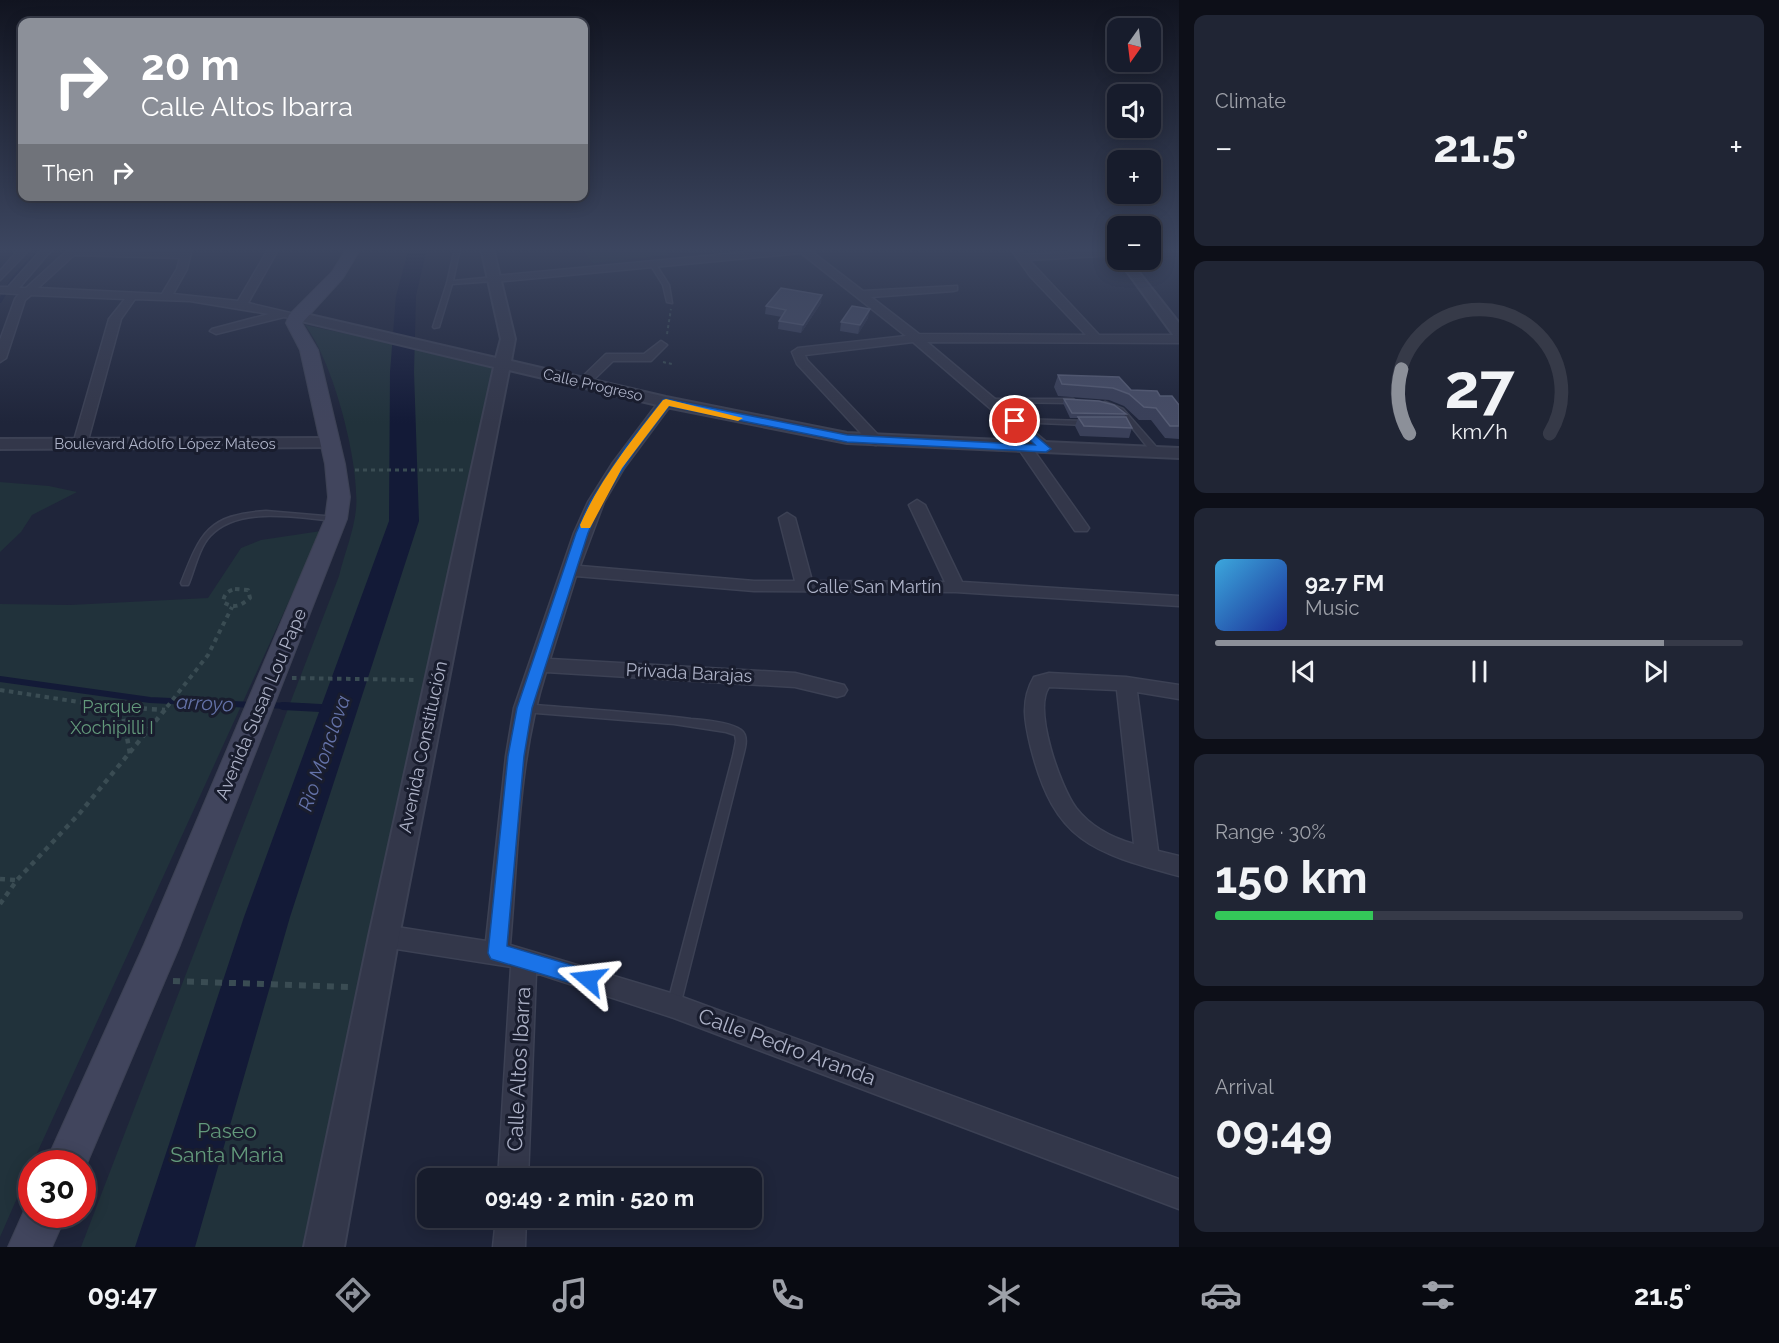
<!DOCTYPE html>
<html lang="en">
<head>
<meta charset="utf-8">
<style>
  :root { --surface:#171c2c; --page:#202534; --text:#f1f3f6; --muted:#9ea1a9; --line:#363a48; --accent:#8c9099 }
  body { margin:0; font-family:Raleway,sans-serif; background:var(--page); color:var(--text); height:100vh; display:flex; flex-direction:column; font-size:22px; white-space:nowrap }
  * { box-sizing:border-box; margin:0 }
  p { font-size:20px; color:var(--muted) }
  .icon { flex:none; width:33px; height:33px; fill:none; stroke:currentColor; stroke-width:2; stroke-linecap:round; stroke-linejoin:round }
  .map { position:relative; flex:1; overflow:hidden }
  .side { display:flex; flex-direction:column; gap:15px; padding:15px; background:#0d0f18; width:600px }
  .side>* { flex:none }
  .hud { position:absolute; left:18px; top:18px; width:570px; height:183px; border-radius:12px; box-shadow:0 3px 15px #0003,0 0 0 2px var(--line); background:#8c9099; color:#fff; overflow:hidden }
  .needle { width:39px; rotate:194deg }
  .controls { position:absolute; left:1107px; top:18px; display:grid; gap:12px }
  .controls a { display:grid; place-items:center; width:54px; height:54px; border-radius:12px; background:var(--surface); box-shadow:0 3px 15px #0003,0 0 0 2px var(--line); font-size:30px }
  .speed { position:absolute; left:18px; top:1150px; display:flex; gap:12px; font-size:30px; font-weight:700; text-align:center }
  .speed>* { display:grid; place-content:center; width:78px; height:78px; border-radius:50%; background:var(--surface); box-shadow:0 3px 15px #0003,0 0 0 2px var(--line); line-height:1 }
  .speed .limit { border:9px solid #d22; background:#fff; color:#111 }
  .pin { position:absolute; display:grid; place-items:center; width:51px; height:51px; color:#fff; margin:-26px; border:3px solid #fff; border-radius:50%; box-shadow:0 2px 6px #0007 }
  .me { position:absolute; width:66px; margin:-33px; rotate:287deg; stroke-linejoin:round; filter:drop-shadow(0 0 4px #0008) }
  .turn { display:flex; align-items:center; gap:21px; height:126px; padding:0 24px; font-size:27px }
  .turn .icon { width:78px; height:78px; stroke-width:2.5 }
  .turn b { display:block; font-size:42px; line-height:51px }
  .then { display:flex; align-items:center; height:57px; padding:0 24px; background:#0003; gap:12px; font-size:22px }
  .big { font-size:45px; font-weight:700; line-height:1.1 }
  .side .widget { flex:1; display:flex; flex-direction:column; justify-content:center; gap:9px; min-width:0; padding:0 21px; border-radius:12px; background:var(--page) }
  .side .dial { align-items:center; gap:0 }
  .dial svg { height:156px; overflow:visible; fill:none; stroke:var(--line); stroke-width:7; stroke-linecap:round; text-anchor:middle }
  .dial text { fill:var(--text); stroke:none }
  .song { display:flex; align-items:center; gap:18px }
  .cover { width:72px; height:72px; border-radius:9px; background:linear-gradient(135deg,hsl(200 70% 55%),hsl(230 70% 35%)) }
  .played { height:6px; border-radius:3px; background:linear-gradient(90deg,var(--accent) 85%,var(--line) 85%) }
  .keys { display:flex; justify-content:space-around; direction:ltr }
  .heat { display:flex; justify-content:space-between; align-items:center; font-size:33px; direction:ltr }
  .charge { height:9px; border-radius:4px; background:linear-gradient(90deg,#34c759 30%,var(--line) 0) }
  .trip { position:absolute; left:417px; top:1168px; width:345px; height:60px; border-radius:12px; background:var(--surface); box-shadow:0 3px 15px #0003,0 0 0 2px var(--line); font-weight:700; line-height:60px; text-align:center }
  .menu { display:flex; height:96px; justify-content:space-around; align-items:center; background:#090b12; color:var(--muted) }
  .menu .icon { width:42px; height:42px }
  .menu .active { color:var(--accent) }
  .menu b { font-size:27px; color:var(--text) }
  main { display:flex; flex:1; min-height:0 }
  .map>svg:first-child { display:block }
  .green { fill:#21323b }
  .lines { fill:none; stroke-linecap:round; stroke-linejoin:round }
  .stream-far2 { stroke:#131a37; stroke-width:4 }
  .stream-far1 { stroke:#131a37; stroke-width:6 }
  .stream { stroke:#131a37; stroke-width:8 }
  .river { fill:#131a37; fill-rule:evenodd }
  .service-casing { stroke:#3c4154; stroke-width:3 }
  .minor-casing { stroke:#3c4154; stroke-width:3 }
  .tertiary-casing { stroke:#3c4154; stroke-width:4 }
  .secondary-casing { stroke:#3c4154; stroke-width:2 }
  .path-far4 { stroke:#3a4c53; stroke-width:2; stroke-dasharray:3 3; stroke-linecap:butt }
  .path-far3 { stroke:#3a4c53; stroke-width:3; stroke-dasharray:4 4; stroke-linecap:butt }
  .path-far2 { stroke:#3a4c53; stroke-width:4; stroke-dasharray:4.5 4.5; stroke-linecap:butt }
  .path-far1 { stroke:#3a4c53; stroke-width:4.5; stroke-dasharray:5 5; stroke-linecap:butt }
  .path { stroke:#3a4c53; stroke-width:6; stroke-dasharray:7 7; stroke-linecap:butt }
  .service { fill:#33374a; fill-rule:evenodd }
  .minor { fill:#33374a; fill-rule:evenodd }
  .tertiary { fill:#33374a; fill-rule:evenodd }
  .secondary { fill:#41455d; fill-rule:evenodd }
  .wall { fill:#3a4059 }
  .shaded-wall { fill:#2a3048 }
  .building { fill:#464c65; stroke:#565c74; stroke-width:1.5 }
  .route { fill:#1a73e8; stroke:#114b97; stroke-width:1.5 }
  .slow { fill:#f59e0b }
  .labels { text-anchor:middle; stroke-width:6; stroke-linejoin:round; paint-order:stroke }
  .far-street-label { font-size:15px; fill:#adb2c7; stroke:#191d2e }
  .street-label { font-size:18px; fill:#adb2c7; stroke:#191d2e }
  .park-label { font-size:18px; fill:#63997b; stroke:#191d2e }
  .water-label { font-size:20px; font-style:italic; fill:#6472a8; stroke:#191d2e }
  .near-street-label { font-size:21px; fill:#adb2c7; stroke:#191d2e }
  .near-park-label { font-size:21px; fill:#63997b; stroke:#191d2e }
</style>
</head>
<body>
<main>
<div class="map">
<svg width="1179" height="1247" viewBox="0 0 1179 1247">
  <rect width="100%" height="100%" fill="#1f253a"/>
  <path class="green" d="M582 248H662L668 255 593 263Z
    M305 325 495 365 306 1247H81L339 576C344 555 354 531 356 509 360 463 333 361 305 325Z
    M0 482 49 486 77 492 32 515 21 532 0 552Z
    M321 531 32 1164 0 1237V604L70 605 208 598 241 548 261 540Z"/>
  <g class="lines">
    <path class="stream-far2" d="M0 301 13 279 41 248"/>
    <path class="stream-far1" d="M0 679 150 700 253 705
      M266 705 311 707"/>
    <path class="stream" d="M283 706 339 709"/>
    <path class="river" d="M409 248H427L416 296 414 372 419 521 290 917 195 1247H135L244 917 389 521 390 372 396 296Z"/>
    <g class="service-casing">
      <path id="service" d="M455 248H460L453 281 494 277 497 279 494 281 452 284 439 327 434 328 433 327 447 283Z
        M651 263H655L669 285 672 303 667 302 663 285 650 264Z
        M992 399H1073L1076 401 1073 403 990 402V400Z
        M1105 402 1123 409 1159 450V454H1153L1119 411 1103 405 1102 404Z
        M1015 419 1086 421 1089 423 1086 425 1013 422 1012 421Z
        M266 511 336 517 340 519 336 521C298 518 239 505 210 536 199 548 195 568 189 583L188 585H182L181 583C201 532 208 515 266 511Z
        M524 704C580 709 636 712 691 719 705 720 730 722 741 730 749 736 745 748 743 756L679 1010 674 1012 669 1010 667 1006 733 756 736 741 735 735 726 732 674 724 524 712 520 710 519 708 520 706Z"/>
    </g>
    <g class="minor-casing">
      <path id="minor" d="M20 248H31L0 280V271Z
        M43 248H53L19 288H26L70 248 181 252 182 248H192L187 269 173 294 238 301 269 248H279L248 303 303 316 297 319 284 317 216 334 210 331 212 329 269 314 190 301 135 299 121 319 87 444 80 448 75 447 73 444 109 319 125 299 31 295 25 300 6 358 0 362V340L15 299 19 294 0 293V287H8ZM74 255 180 258 177 269 162 294 38 288Z
        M791 248H807L863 291 957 286V290L953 291 871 297 919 334 1086 335 1030 276 1010 248H1020L1025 255 1117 249V255L1029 260 1099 335H1179V343L927 342 1051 446V452H1041L913 342 805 355 807 360 881 438 883 441 876 445 871 444 797 364 792 352 798 348 906 336 801 253 494 282 489 279 494 276Z
        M661 341 667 345 651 361H613L587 386 582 387 576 383 606 354H644Z
        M666 398 673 402 624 468 604 502 580 566 754 581H795L779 518 787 513 795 518 812 581 945 582 909 505 917 500 925 505 962 582 1179 596V606L956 592 754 591 576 576 550 659 795 673 844 685 847 690 844 695 837 697 795 687 546 672C518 759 518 854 510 945L674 994 1179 1179V1209L674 1018 536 973 528 1179H498L511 967 384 947 375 944 372 936 375 928 384 925 486 941 506 756 514 708 574 533 588 502 612 464 661 399Z
        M1025 444 1030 445 1087 525 1089 528 1087 531H1075L1018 448Z
        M1049 673 1126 677 1179 685V699L1137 692 1158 851 1179 856V876C1092 852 1055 842 1031 748 1025 723 1020 701 1034 677ZM1049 687 1117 690 1134 844C1112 838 1090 826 1076 808 1060 786 1033 710 1049 687Z
        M496 1218H526L525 1247H493Z"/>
    </g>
    <g class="tertiary-casing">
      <path id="tertiary" d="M481 248H493L515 339 511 361 666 397 847 433 1179 448V458L847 443 666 407 509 370 399 936 344 1247H304L369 936 494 367 297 320 290 316 297 312 496 358 501 339Z
        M1118 259 1129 260 1179 323V337L1174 336Z
        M330 438 336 439 339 443 336 447 0 449V439Z"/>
    </g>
    <g class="secondary-casing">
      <path id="secondary" d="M347 248H361L343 278 302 323 318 350 345 464 350 497 347 519 180 945 82 1175V1164H45L144 945 325 519 328 497 325 464 300 350 286 323 289 315 332 272Z
        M32 1198V1215H66L52 1247H8L29 1200Z"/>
    </g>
    <path class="path-far4" d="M667 334 671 309
      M663 362 672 364"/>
    <path class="path-far3" d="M355 470H464"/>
    <path class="path-far2" d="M235 589 248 590 250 598C240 606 235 609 223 602 224 594 228 591 235 589Z
      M292 678 417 680
      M0 690 112 707
      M167 707 208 655 232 607"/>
    <path class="path-far1" d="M102 706 165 710
      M122 709 130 754
      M0 879 16 880
      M0 904 17 880 79 814 168 706"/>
    <path class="path" d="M173 981 351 987"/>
    <use href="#service" class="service"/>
    <use href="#minor" class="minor"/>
    <use href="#tertiary" class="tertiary"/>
    <use href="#secondary" class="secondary"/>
  </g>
  <path class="wall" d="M821 303 801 333 778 329 779 321 782 317 765 314 766 306Z
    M868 318 858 334 840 331 841 322Z
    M1058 375 1160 396 1179 405V439L1165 438 1151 420H1139L1124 406 1109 400 1058 396 1054 387Z
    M1064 399 1126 414 1124 417 1132 428 1129 438 1080 436 1075 426 1078 418H1070L1063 403Z"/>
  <path class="shaded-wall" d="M822 295 821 303 801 333 803 325Z
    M870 309 868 318 858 334 860 325Z"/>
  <path class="building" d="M781 288 822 295 803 325 779 321 786 310 766 306Z
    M852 306 870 309 860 325 841 322Z
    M1058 375 1119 377 1131 390 1157 391 1160 396H1172L1179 405V426H1170L1156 408 1144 407 1129 394 1113 388 1062 384Z
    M1064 399 1099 401 1114 405 1126 414 1072 413Z
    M1078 417H1126L1132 428 1084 426Z"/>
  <linearGradient id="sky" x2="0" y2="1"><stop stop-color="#111420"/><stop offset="0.59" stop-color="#3c4660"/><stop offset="1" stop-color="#3c4660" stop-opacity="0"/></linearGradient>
  <rect width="1179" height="423" fill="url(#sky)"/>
  <path class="route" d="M666 399 847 435 1035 445 1012 423 1010 421 1015 418 1051 449 1046 452 847 442 669 406 634 452 601 502 588 533 532 708 524 756 507 946 595 972 598 979 595 985 588 988 491 959 488 953 508 756 517 708 576 533 590 502 625 448 663 400Z"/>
  <path class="slow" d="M666 399 743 418 738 421 669 406 622 468 590 528H581L580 525C600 479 632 440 663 400Z"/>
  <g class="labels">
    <g class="far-street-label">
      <text transform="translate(593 385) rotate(13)" y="5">Calle Progreso</text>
      <text x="165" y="449">Boulevard Adolfo López Mateos</text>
    </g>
    <g class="street-label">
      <text x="874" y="593">Calle San Martín</text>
      <text transform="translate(689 673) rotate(3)" y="6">Privada Barajas</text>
      <text transform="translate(261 704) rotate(-67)" y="6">Avenida Susan Lou Pape</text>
      <text transform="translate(423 747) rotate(-78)" y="6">Avenida Constitución</text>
    </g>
    <g class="park-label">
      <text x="112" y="713">Parque<tspan x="112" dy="21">Xochipilli I</tspan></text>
    </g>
    <g class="water-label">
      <text transform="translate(205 703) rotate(3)" y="7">arroyo</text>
      <text transform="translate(324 753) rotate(-71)" y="7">Rio Monclova</text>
    </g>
    <g class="near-street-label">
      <text transform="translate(787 1047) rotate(20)" y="7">Calle Pedro Aranda</text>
      <text transform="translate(519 1069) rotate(-87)" y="7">Calle Altos Ibarra</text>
    </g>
    <g class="near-park-label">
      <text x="227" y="1138">Paseo<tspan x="227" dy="24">Santa Maria</tspan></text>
    </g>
  </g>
</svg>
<div class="controls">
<a><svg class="needle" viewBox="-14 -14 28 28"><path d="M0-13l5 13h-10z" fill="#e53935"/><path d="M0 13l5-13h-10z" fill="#9ea1a9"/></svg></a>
<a><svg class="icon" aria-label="sound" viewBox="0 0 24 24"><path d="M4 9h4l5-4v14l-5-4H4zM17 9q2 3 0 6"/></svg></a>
<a>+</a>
<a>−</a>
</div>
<div class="speed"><div class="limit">30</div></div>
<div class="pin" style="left:1015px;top:421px;background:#d93025"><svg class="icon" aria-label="arrive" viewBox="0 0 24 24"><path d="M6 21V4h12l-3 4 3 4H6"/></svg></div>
<svg class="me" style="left:588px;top:979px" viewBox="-20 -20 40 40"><path d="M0-17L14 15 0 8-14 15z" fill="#1a73e8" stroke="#fff" stroke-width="4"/></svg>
<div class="trip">09:49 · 2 min · 520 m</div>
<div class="hud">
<div class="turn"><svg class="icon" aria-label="right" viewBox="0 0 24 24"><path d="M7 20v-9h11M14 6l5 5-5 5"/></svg><div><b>20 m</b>Calle Altos Ibarra</div></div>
<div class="then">Then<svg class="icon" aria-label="right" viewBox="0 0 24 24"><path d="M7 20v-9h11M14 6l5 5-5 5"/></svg></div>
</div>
</div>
<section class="side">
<div class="widget"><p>Climate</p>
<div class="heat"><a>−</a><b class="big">21.5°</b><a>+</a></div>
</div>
<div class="widget dial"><svg viewBox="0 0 100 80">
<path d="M14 69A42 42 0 1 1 86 69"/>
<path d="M14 69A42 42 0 0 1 10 36" stroke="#8c9099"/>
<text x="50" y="56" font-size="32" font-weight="700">27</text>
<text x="50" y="72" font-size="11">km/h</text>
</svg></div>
<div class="widget">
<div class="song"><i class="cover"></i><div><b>92.7 FM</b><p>Music</p></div></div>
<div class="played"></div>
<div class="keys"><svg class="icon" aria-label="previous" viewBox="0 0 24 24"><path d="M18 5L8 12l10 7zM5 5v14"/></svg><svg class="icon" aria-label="pause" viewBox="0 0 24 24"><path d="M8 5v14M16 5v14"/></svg><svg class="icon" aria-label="next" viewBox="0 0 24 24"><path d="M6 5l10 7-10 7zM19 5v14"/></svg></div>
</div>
<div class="widget"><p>Range · 30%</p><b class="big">150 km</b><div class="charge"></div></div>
<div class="widget"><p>Arrival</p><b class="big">09:49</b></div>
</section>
</main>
<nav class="menu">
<b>09:47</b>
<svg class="icon active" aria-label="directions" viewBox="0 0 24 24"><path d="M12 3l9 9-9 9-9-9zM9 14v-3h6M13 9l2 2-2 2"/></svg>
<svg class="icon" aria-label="music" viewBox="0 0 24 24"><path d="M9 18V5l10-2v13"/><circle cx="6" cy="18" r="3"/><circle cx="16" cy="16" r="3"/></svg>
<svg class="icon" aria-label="phone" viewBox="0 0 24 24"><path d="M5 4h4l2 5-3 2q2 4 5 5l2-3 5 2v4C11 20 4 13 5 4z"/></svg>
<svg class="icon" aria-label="climate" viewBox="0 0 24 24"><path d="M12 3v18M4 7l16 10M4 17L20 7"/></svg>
<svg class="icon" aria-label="car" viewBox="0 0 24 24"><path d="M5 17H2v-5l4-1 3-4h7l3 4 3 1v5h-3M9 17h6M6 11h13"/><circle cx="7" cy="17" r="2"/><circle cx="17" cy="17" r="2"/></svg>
<svg class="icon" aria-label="filters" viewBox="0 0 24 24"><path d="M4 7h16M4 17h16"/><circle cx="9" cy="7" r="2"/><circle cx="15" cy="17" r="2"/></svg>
<b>21.5°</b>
</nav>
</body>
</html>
